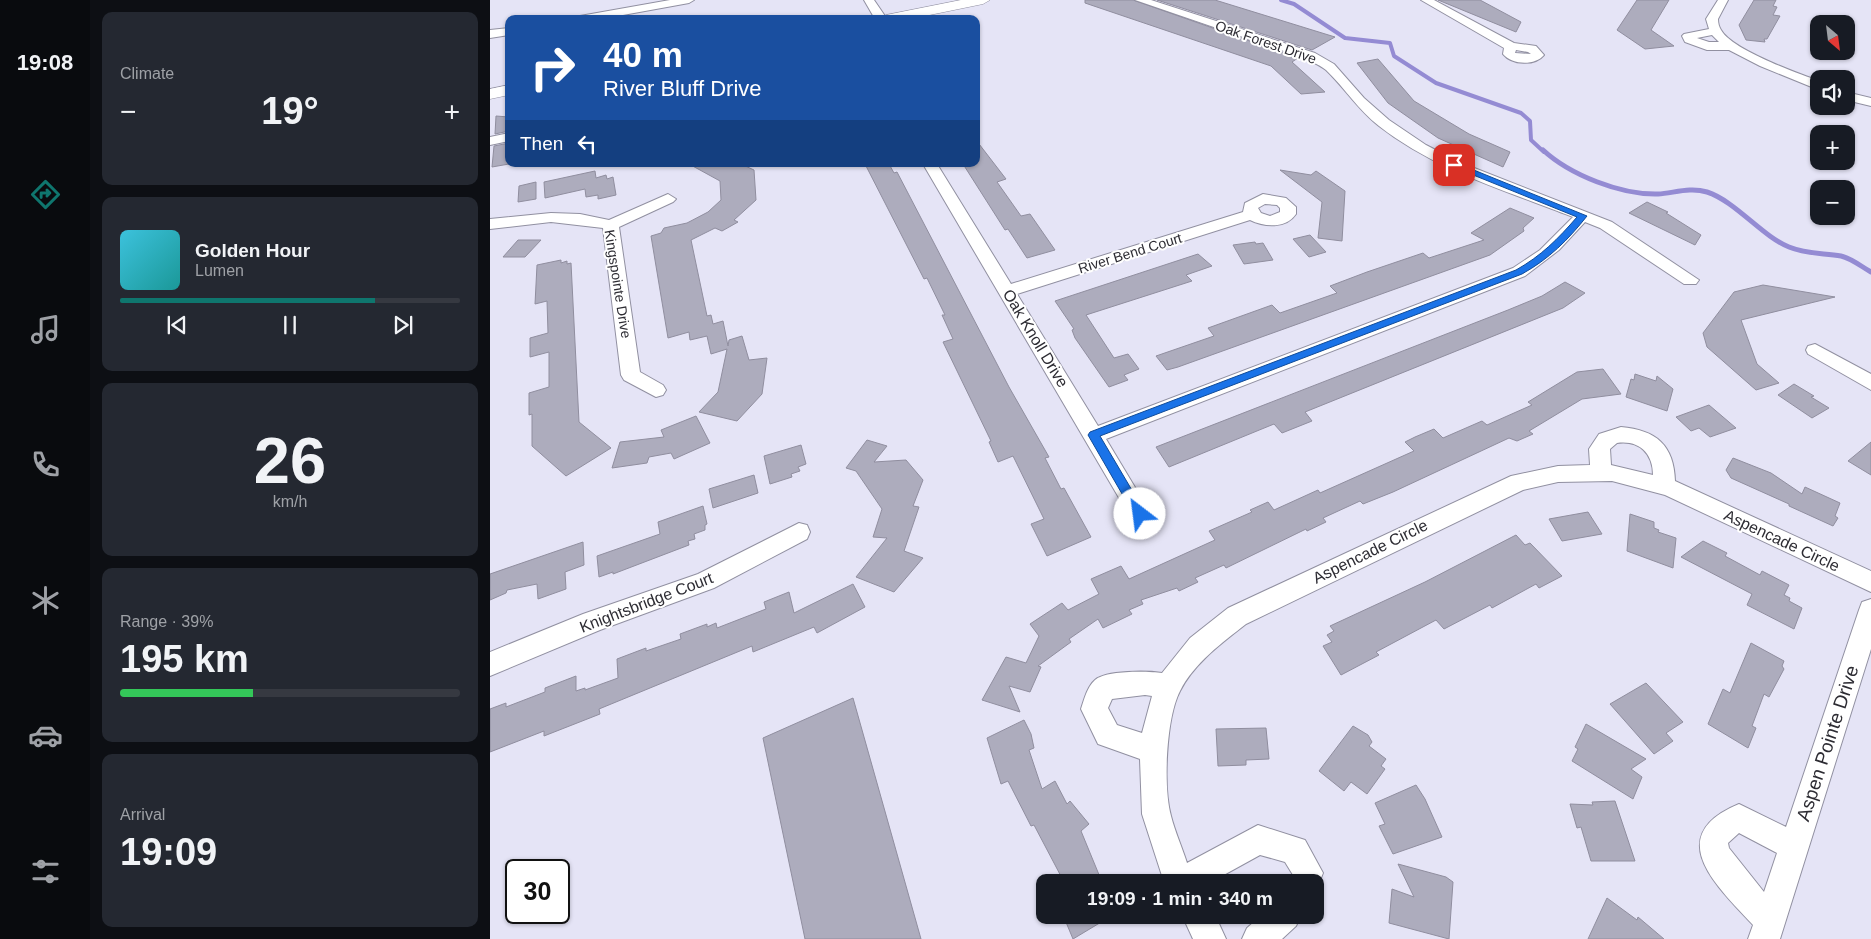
<!DOCTYPE html>
<html lang="en">
<head>
<meta charset="utf-8">
<style>
  :root { --surface:#171b24; --page:#242831; --text:#f1f3f6; --muted:#9ea1a6; --line:#363941; --accent:#0f766e }
  body { margin:0; font-family:Arial,sans-serif; background:var(--page); color:var(--text); height:100vh; display:flex; flex-direction:column; font-size:19px; white-space:nowrap }
  * { box-sizing:border-box; margin:0 }
  p { font-size:16px; color:var(--muted) }
  .icon { flex:none; width:28px; height:28px; fill:none; stroke:currentColor; stroke-width:2; stroke-linecap:round; stroke-linejoin:round }
  .map { position:relative; flex:1; overflow:hidden }
  .panel { display:flex; flex-direction:column; gap:12px; padding:12px; background:#0d0f14; width:400px }
  .panel>* { flex:none }
  .guide { position:absolute; left:15px; top:15px; width:475px; height:152px; border-radius:10px; box-shadow:0 1px 4px #0004; background:#1a4fa0; color:#fff; overflow:hidden }
  .needle { width:32px; rotate:152deg }
  .controls { position:absolute; left:1320px; top:15px; display:grid; gap:10px }
  .controls a { display:grid; place-items:center; width:45px; height:45px; border-radius:10px; background:var(--surface); box-shadow:0 1px 4px #0004; font-size:25px }
  .speed { position:absolute; left:15px; top:859px; display:flex; gap:10px; font-size:25px; font-weight:700; text-align:center }
  .speed>* { display:grid; place-content:center; width:65px; height:65px; border-radius:50%; background:var(--surface); box-shadow:0 1px 4px #0004; line-height:1 }
  .speed .limit { border:2px solid #111; border-radius:8px; background:#fff; color:#111 }
  .pin { position:absolute; display:grid; place-items:center; width:42px; height:42px; color:#fff; margin:-21px; border-radius:10px; box-shadow:0 2px 8px #0006 }
  .me { position:absolute; width:55px; margin:-28px; rotate:330deg; stroke-linejoin:round; filter:drop-shadow(0 0 4px #0008) }
  .turn { display:flex; align-items:center; gap:18px; height:105px; padding:0 15px; font-size:22px }
  .turn .icon { width:65px; height:65px; stroke-width:2.5 }
  .turn b { display:block; font-size:35px; line-height:42px }
  .then { display:flex; align-items:center; height:48px; padding:0 15px; background:#0003; gap:10px; font-size:19px }
  .big { font-size:38px; font-weight:600; line-height:1.1 }
  .panel .card { flex:1; display:flex; flex-direction:column; justify-content:center; gap:8px; min-width:0; padding:0 18px; border-radius:10px; background:var(--page) }
  .panel .dial { align-items:center; gap:0 }
  .dial b { font-size:65px; line-height:1 }
  .song { display:flex; align-items:center; gap:15px }
  .cover { width:60px; height:60px; border-radius:8px; background:linear-gradient(135deg,hsl(190 70% 55%),hsl(180 70% 35%)) }
  .played { height:5px; border-radius:2px; background:linear-gradient(90deg,var(--accent) 75%,var(--line) 75%) }
  .keys { display:flex; justify-content:space-around; direction:ltr }
  .heat { display:flex; justify-content:space-between; align-items:center; font-size:28px; direction:ltr }
  .charge { height:8px; border-radius:4px; background:linear-gradient(90deg,#34c759 39%,var(--line) 0) }
  .trip { position:absolute; left:546px; top:874px; width:288px; height:50px; border-radius:10px; background:var(--surface); box-shadow:0 1px 4px #0004; font-weight:600; line-height:50px; text-align:center }
  main { display:flex; flex:1; min-height:0 }
  .tabs { display:flex; flex-direction:column; width:90px; justify-content:space-around; align-items:center; background:#090b0e; color:var(--muted) }
  .tabs .icon { width:35px; height:35px }
  .tabs .on { color:var(--accent) }
  .tabs b { font-size:22px; color:var(--text) }
  .map>svg:first-child { display:block }
  .lines { fill:none; stroke-linecap:round; stroke-linejoin:round }
  .stream-far1 { stroke:#948bd3; stroke-width:4 }
  .stream { stroke:#948bd3; stroke-width:5 }
  .building { fill:#adacbd; stroke:#908e9f }
  .minor-casing { stroke:#9190a1; stroke-width:2 }
  .secondary-casing { stroke:#9190a1; stroke-width:1 }
  .minor { fill:#fff; fill-rule:evenodd }
  .secondary { fill:#fff; fill-rule:evenodd }
  .route { fill:#1a73e8; stroke:#114b97 }
  .labels { text-anchor:middle; stroke-width:4; stroke-linejoin:round; paint-order:stroke }
  .far-street-label { font-size:14px; fill:#2d2c33; stroke:#fff }
  .street-label { font-size:16px; fill:#2d2c33; stroke:#fff }
  .near-street-label { font-size:19px; fill:#2d2c33; stroke:#fff }
</style>
</head>
<body>
<main>
<nav class="tabs">
<b>19:08</b>
<svg class="icon on" aria-label="directions" viewBox="0 0 24 24"><path d="M12 3l9 9-9 9-9-9zM9 14v-3h6M13 9l2 2-2 2"/></svg>
<svg class="icon" aria-label="music" viewBox="0 0 24 24"><path d="M9 18V5l10-2v13"/><circle cx="6" cy="18" r="3"/><circle cx="16" cy="16" r="3"/></svg>
<svg class="icon" aria-label="phone" viewBox="0 0 24 24"><path d="M5 4h4l2 5-3 2q2 4 5 5l2-3 5 2v4C11 20 4 13 5 4z"/></svg>
<svg class="icon" aria-label="climate" viewBox="0 0 24 24"><path d="M12 3v18M4 7l16 10M4 17L20 7"/></svg>
<svg class="icon" aria-label="car" viewBox="0 0 24 24"><path d="M5 17H2v-5l4-1 3-4h7l3 4 3 1v5h-3M9 17h6M6 11h13"/><circle cx="7" cy="17" r="2"/><circle cx="17" cy="17" r="2"/></svg>
<svg class="icon" aria-label="filters" viewBox="0 0 24 24"><path d="M4 7h16M4 17h16"/><circle cx="9" cy="7" r="2"/><circle cx="15" cy="17" r="2"/></svg>
</nav>
<section class="panel">
<div class="card"><p>Climate</p>
<div class="heat"><a>−</a><b class="big">19°</b><a>+</a></div>
</div>
<div class="card">
<div class="song"><i class="cover"></i><div><b>Golden Hour</b><p>Lumen</p></div></div>
<div class="played"></div>
<div class="keys"><svg class="icon" aria-label="previous" viewBox="0 0 24 24"><path d="M18 5L8 12l10 7zM5 5v14"/></svg><svg class="icon" aria-label="pause" viewBox="0 0 24 24"><path d="M8 5v14M16 5v14"/></svg><svg class="icon" aria-label="next" viewBox="0 0 24 24"><path d="M6 5l10 7-10 7zM19 5v14"/></svg></div>
</div>
<div class="card dial"><b>26</b><p>km/h</p></div>
<div class="card"><p>Range · 39%</p><b class="big">195 km</b><div class="charge"></div></div>
<div class="card"><p>Arrival</p><b class="big">19:09</b></div>
</section>
<div class="map">
<svg width="1381" height="939" viewBox="0 0 1381 939">
  <rect width="100%" height="100%" fill="#e5e4f6"/>
  <g class="lines">
    <path class="stream-far1" d="M791 0 804 4 855 38 900 43 904 56 946 83 1031 113 1040 121 1041 140 1054 152"/>
    <path class="stream" d="M1053 150C1080 175 1131 195 1168 194 1184 193 1200 187 1217 192 1245 201 1273 237 1299 247 1316 254 1333 253 1351 256 1361 258 1372 267 1381 272"/>
  </g>
  <path class="building" d="M595 0H643L808 58 802 62 835 92 811 94 781 66 595 3Z
    M667 0H725L845 37 822 50Z
    M948 0H990L1031 22 1026 32Z
    M1147 0H1179L1161 30 1184 46 1155 49 1127 30Z
    M1264 0H1286L1283 6 1287 7 1283 15 1290 16 1277 39H1274L1275 42 1256 40 1249 25Z
    M888 59 924 101 979 134 1020 152 1013 167 948 138 898 103 867 63Z
    M6 116 19 117V131L5 134Z
    M486 140 516 179 507 182 531 216 540 214 565 250 537 258 518 229 515 230 473 164H486Z
    M19 143V164L2 167 4 146Z
    M199 164H251L264 170 266 200 244 220 248 222 232 231 225 228 201 240 217 316 221 315 223 324 233 321 238 346 239 340 252 336 259 360 277 358 272 394 247 421 209 412 228 392 237 349 221 354 217 336 200 340 199 332 178 338 161 236 171 233 174 228 197 223 218 212 231 200 230 181Z
    M375 164H399L404 173 407 172 519 387 559 457 555 458 571 489 574 488 601 537 557 556 541 524 554 519 523 456 508 462 499 442 501 441 453 342 463 339 452 315H455L437 278 434 279Z
    M790 170 821 175 826 171 855 191 852 241 828 238 832 202Z
    M105 171 106 178 116 175 117 179 123 177 126 195 108 199V195L96 197 95 189 55 198 54 182Z
    M46 182V199L28 202 29 186Z
    M1157 202 1178 212 1176 213 1211 235 1205 245 1139 213Z
    M1020 208 1044 218 1033 228 1034 231 1000 255 688 367 677 370 666 356 724 336 718 328 782 305 790 313 847 293 840 286 877 272 933 253 939 258 994 240 981 233Z
    M820 235 836 252 819 257 803 239Z
    M28 240H51L35 257H13Z
    M765 242 766 244 773 243 783 260 754 264 743 245Z
    M708 254 722 266 696 275 702 281 596 315 624 358 638 354 649 369 634 375 638 380 619 387 585 338 582 330 584 329 565 301Z
    M71 260V263L77 261V264L81 263 89 422 121 448 76 476 42 446V414L39 415V393L59 387V352L40 357V338L58 333 57 301 45 304 47 265Z
    M1075 282 1095 293 1073 308 815 412 822 421 792 433 784 424 679 467 666 447 1018 310 1052 296Z
    M1273 285 1345 297 1251 320 1267 364 1289 383 1266 390 1217 347 1213 333 1244 292Z
    M1113 369 1131 394 1092 399 1039 431 1043 434 1027 441 1019 438 903 492 873 504 870 501 833 518 836 522 817 531 816 529 736 568 734 565 705 578 708 582 689 591 687 588 651 600 653 604 639 610 642 614 613 628 608 619 579 639 581 642 548 666 551 667 540 692 519 686 530 712 492 700 516 657 536 663 549 636 540 624 572 603 578 610 609 594 601 579 631 566 639 579 725 540 719 531 762 512 760 510 778 502 784 510 828 490 830 493 924 451 915 442 925 437 944 429 953 438 992 421 997 425 1042 405 1038 402 1087 372Z
    M1145 374 1166 381 1167 376 1183 389 1177 411 1136 397 1141 379 1144 380Z
    M1304 384 1324 396 1321 397 1339 408 1322 418 1288 395Z
    M1219 405 1246 428 1220 437 1209 428 1201 431 1186 417Z
    M206 416 220 443 184 459 181 453 159 457 157 463 122 468 130 442 174 437 171 430Z
    M377 440 397 446 384 462 416 460 433 480 423 506 429 507 414 551 433 558 404 592 366 577 397 538 383 537 392 509 366 471 356 468Z
    M1381 442V475L1358 461Z
    M311 445 316 464 308 467 310 471 301 474 302 477 280 484 274 456Z
    M1243 458 1281 473 1312 494 1315 487 1350 503 1345 516 1348 518 1343 526 1299 506V504L1241 478 1236 470Z
    M264 475 268 493 223 508 219 489Z
    M213 506 217 524 215 525V530L204 534 205 539 198 541 199 545 123 574V572L109 577 107 556 170 534 168 522Z
    M1098 512 1112 534 1072 541 1059 519Z
    M1140 514 1164 522V528L1169 530 1168 532 1186 538 1183 568 1137 551Z
    M1026 535 1035 545 1040 543 1072 576 1049 588 1046 584 1002 608 1000 605 954 629 946 620 886 652 889 655 851 675 833 646 842 642 837 635 844 631 840 626 935 582Z
    M1213 541 1237 553 1235 556 1270 575 1272 571 1299 585 1294 595 1300 598 1299 601 1312 608 1304 629 1257 605 1262 594 1191 557Z
    M93 542 94 565 75 572 76 589 48 599 47 584 17 590 16 593 0 600V574Z
    M363 584 375 607 327 633 324 627 263 652 262 646 109 709 110 714 54 736V731L0 752V709L16 703V707L55 692V688L86 676V691L95 688V690L128 678 127 659 156 648V651L191 639 190 634 217 624V627L226 623 227 628 276 609 274 602 299 592 304 613Z
    M1261 643 1294 661 1292 666 1294 669 1279 697 1274 694 1262 726 1266 728 1258 748 1218 724 1233 689 1240 693Z
    M1156 683 1193 722 1176 733 1183 741 1164 754 1120 704Z
    M363 698 431 939H315L273 738Z
    M534 720 541 734 544 748 539 750 552 789 565 781 577 804 580 801 599 824 591 831 612 882H574L544 825 541 826 518 781 511 784 497 738Z
    M1096 724 1156 759 1141 769 1152 777 1143 799 1082 761 1088 749 1085 747Z
    M863 726 878 735 882 742 879 746 896 759 891 766 895 769 877 794 861 782 854 791 829 771Z
    M776 728 779 759 756 760V765L728 766 726 729Z
    M926 785 935 799 952 837 903 854 889 826 895 824 885 803Z
    M1125 801 1145 861H1101L1091 827 1087 828 1080 804 1103 805 1102 802Z
    M908 864 956 877 963 882 959 939 899 923 902 889 924 897Z
    M1117 898 1147 920 1148 917 1174 939H1098Z
    M573 915H623L583 939Z"/>
  <g class="lines">
    <g class="minor-casing">
      <path id="minor" d="M180 0H204L199 3 111 19H84L90 16Z
        M374 0H384L397 19H385Z
        M645 0H661L825 53 844 64 874 98 899 120 936 145 969 162 1122 222 1209 280 1206 284H1194L1110 228 1095 222 1069 250 1035 276 616 439 661 514 658 520 650 523 642 520 433 164H447L521 284 753 212 755 203 773 194 796 198 806 207V214C796 229 774 227 760 220L527 294 608 426 1023 268 1050 250 1083 217C1017 191 945 170 889 126 868 110 855 88 836 70 831 66 823 62 817 59ZM775 204 787 205 790 208V212L780 216 771 213 768 208Z
        M931 0H944L1024 43 1046 46 1054 55C1045 66 1022 65 1013 54L1014 48ZM1026 50 1038 52 1041 54 1025 53Z
        M1228 0H1238L1228 19C1228 23 1229 27 1231 30 1242 50 1307 73 1329 81V90L1270 66 1239 50H1217L1195 42 1192 36 1194 34 1219 29 1216 19ZM1222 35 1229 42H1219L1207 38Z
        M19 28V35L0 38V30Z
        M1356 92 1381 98V106L1356 100Z
        M19 133V141L0 145V137Z
        M178 194 186 199 183 202 129 227 150 372 173 385 176 390 173 395 166 397 134 380 131 375 113 228 61 222 0 229V219L61 213 90 214 119 220Z
        M1325 344 1381 374V390L1318 354 1316 350 1318 346Z
        M1131 427C1166 430 1184 445 1185 481L1381 571V592L1175 495 1122 481 1068 482 1033 490 756 624C732 643 704 663 690 691 676 718 673 787 681 816 685 832 692 847 697 863L768 825 815 840 833 873 825 893V882H801L803 875 795 862 770 855 721 882H674L652 814 650 759 608 744 591 709C594 700 597 687 605 680 616 670 658 671 672 673L700 638 738 608 1021 476 1068 466 1100 465 1099 449 1109 434ZM1127 443C1150 440 1163 454 1163 475L1121 465 1120 449ZM655 695 662 696 652 733 627 725 618 708 622 699Z
        M309 523 317 525 320 532 317 539 224 588 110 630 0 676V652L93 614 208 574Z
        M1381 599V649L1290 939H1258L1263 925C1226 885 1172 836 1249 804L1296 827 1369 610 1372 602ZM1249 833 1287 853 1274 892 1239 848 1238 843Z
        M692 915H725L736 939H703Z
        M772 915H811L806 926 792 939H752L757 928Z"/>
    </g>
    <g class="secondary-casing">
      <path id="secondary" d="M471 0H500L493 4 420 19H389L396 15Z
        M19 85V95L0 99V89Z"/>
    </g>
    <use href="#minor" class="minor"/>
    <use href="#secondary" class="secondary"/>
  </g>
  <path class="route" d="M964 162 1097 216C1078 240 1059 259 1032 274L610 436 656 514 650 519 646 518 598 435 600 432 1026 270C1051 256 1068 239 1087 217L961 166 960 165Z"/>
  <g class="labels">
    <g class="far-street-label">
      <text transform="translate(776 42) rotate(19)" y="5">Oak Forest Drive</text>
      <text transform="translate(640 253) rotate(-17)" y="5">River Bend Court</text>
      <text transform="translate(128 284) rotate(81)" y="5">Kingspointe Drive</text>
    </g>
    <g class="street-label">
      <text transform="translate(546 338) rotate(59)" y="6">Oak Knoll Drive</text>
      <text transform="translate(1292 540) rotate(25)" y="6">Aspencade Circle</text>
      <text transform="translate(880 551) rotate(-26)" y="6">Aspencade Circle</text>
      <text transform="translate(156 602) rotate(-21)" y="6">Knightsbridge Court</text>
    </g>
    <g class="near-street-label">
      <text transform="translate(1337 743) rotate(-72)" y="7">Aspen Pointe Drive</text>
    </g>
  </g>
</svg>
<div class="controls">
<a><svg class="needle" viewBox="-14 -14 28 28"><path d="M0-13l5 13h-10z" fill="#e53935"/><path d="M0 13l5-13h-10z" fill="#9ea1a6"/></svg></a>
<a><svg class="icon" aria-label="sound" viewBox="0 0 24 24"><path d="M4 9h4l5-4v14l-5-4H4zM17 9q2 3 0 6"/></svg></a>
<a>+</a>
<a>−</a>
</div>
<div class="speed"><div class="limit">30</div></div>
<div class="pin" style="left:964px;top:165px;background:#d93025"><svg class="icon" aria-label="arrive" viewBox="0 0 24 24"><path d="M6 21V4h12l-3 4 3 4H6"/></svg></div>
<svg class="me" style="left:650px;top:514px" viewBox="-20 -20 40 40"><circle r="19" fill="#fff"/><path d="M0-13L10 11 0 6-10 11z" fill="#1a73e8"/></svg>
<div class="trip">19:09 · 1 min · 340 m</div>
<div class="guide">
<div class="turn"><svg class="icon" aria-label="right" viewBox="0 0 24 24"><path d="M7 20v-9h11M14 6l5 5-5 5"/></svg><div><b>40 m</b>River Bluff Drive</div></div>
<div class="then">Then<svg class="icon" aria-label="left" viewBox="0 0 24 24"><path d="M17 20v-9H6M10 6l-5 5 5 5"/></svg></div>
</div>
</div>
</main>
</body>
</html>
